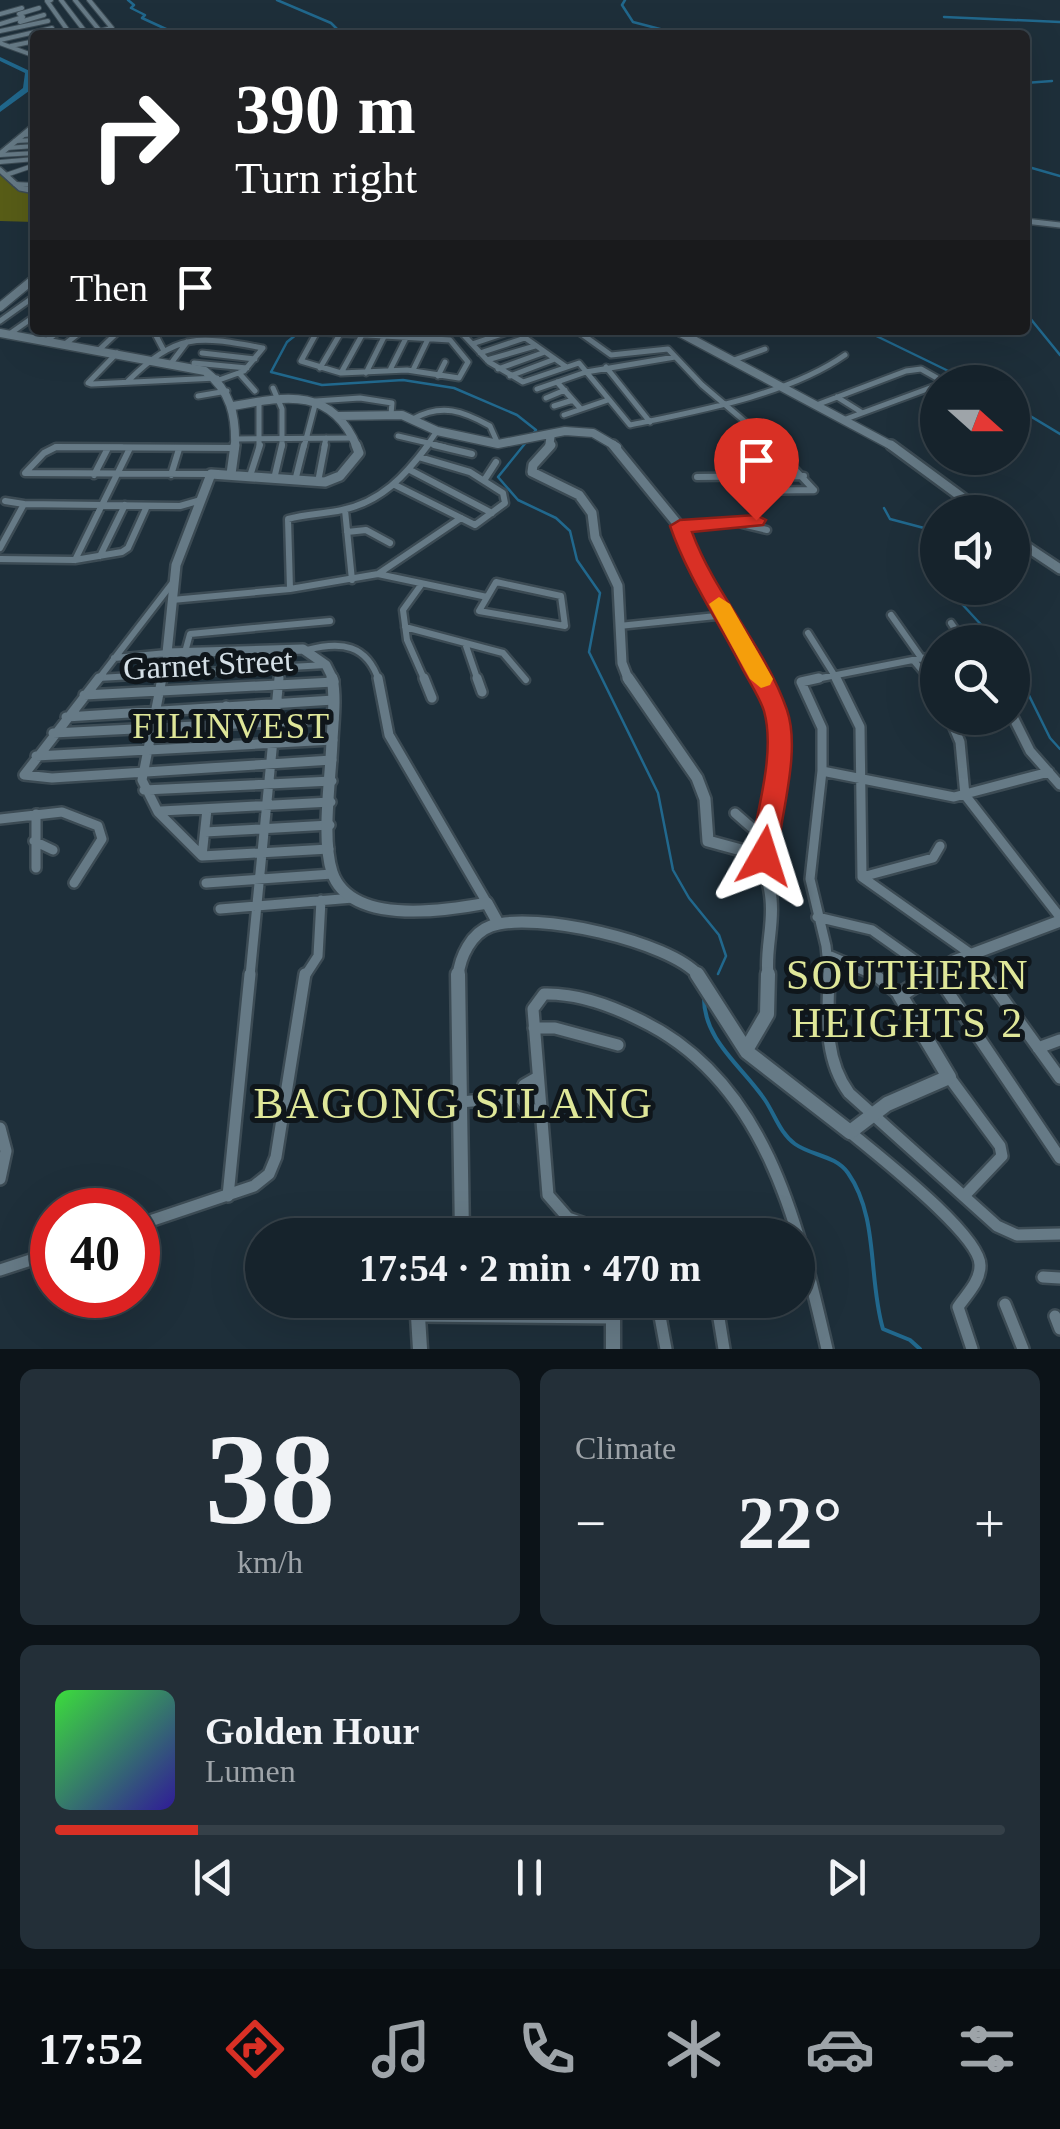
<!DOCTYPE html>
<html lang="en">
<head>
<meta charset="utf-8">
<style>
  :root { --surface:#16232c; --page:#232f38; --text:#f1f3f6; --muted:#9ea4a9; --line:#354048; --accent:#d93025 }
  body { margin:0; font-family:Georgia,serif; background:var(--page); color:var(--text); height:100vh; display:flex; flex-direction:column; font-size:38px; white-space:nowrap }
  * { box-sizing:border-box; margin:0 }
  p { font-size:32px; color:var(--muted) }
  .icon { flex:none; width:55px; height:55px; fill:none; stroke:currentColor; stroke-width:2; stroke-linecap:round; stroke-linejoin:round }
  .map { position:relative; height:1349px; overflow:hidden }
  .drawer { display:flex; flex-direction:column; gap:20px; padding:20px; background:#0c1318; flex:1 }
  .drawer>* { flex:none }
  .top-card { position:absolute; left:30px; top:30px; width:1000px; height:305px; border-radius:10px; box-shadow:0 10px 40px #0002,0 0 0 2px var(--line); background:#202124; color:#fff; overflow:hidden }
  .needle { width:65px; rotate:111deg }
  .buttons { position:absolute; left:920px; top:365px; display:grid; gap:20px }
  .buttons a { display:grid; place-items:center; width:110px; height:110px; border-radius:50%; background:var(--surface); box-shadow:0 10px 40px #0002,0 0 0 2px var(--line); font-size:50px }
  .speed { position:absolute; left:30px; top:1188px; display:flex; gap:20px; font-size:50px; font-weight:700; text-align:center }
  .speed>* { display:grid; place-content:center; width:130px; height:130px; border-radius:50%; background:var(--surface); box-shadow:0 10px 40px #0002,0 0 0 2px var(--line); line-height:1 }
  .speed .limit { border:15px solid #d22; background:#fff; color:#111 }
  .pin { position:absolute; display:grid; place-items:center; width:85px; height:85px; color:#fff; margin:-102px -42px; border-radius:50% 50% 50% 0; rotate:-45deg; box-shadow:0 0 10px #0007 }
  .pin .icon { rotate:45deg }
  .me { position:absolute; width:110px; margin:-55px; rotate:6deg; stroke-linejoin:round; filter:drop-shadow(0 0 8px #0008) }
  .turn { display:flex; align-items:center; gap:35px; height:210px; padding:0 40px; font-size:45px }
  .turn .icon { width:130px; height:130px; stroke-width:2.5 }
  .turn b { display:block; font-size:70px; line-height:85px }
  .then { display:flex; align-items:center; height:95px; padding:0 40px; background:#0003; gap:20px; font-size:38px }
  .big { font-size:75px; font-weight:600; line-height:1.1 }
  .drawer .tile { flex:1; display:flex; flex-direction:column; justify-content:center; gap:15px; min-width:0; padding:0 35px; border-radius:15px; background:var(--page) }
  .drawer .dial { align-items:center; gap:0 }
  .dial b { font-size:130px; line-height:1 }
  .song { display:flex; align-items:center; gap:30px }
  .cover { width:120px; height:120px; border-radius:15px; background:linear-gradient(135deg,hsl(120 70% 55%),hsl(250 70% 35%)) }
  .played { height:10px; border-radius:5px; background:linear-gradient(90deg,var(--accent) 15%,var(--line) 15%) }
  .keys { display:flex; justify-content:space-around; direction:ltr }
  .heat { display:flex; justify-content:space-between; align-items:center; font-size:55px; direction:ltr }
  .drawer .tiles { flex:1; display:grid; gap:20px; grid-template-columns:1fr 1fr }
  .tile:last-child { grid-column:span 2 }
  .trip { position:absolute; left:245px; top:1218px; width:570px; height:100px; border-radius:50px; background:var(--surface); box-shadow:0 10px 40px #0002,0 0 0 2px var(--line); font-weight:600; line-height:100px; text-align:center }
  .dock { display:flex; height:160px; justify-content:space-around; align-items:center; background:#090e12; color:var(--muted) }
  .dock .icon { width:70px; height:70px }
  .dock .on { color:var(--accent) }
  .dock b { font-size:45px; color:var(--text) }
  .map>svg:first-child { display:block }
  .forest { fill:#585d17 }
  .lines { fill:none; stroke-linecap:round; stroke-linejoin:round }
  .stream-far1 { stroke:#21688d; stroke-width:2.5 }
  .stream { stroke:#21688d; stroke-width:4 }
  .river { fill:#21688d; fill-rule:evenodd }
  .street-far4-casing { stroke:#3c4b54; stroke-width:6 }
  .street-far3-casing { stroke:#3c4b54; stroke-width:9 }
  .street-far2-casing { stroke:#3c4b54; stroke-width:11 }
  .street-far1-casing { stroke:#3c4b54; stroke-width:14 }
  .street-casing { stroke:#3c4b54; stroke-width:16 }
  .secondary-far4-casing { stroke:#3c4b54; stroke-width:8 }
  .secondary-far3-casing { stroke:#3c4b54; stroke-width:11 }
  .secondary-far2-casing { stroke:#3c4b54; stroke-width:14 }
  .secondary-far1-casing { stroke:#3c4b54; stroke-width:16 }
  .secondary-casing { stroke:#3c4b54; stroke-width:19 }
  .street-far4 { stroke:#667a86; stroke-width:4 }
  .street-far3 { stroke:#667a86; stroke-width:5 }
  .street-far2 { stroke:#667a86; stroke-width:6 }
  .street-far1 { stroke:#667a86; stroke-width:9 }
  .street { stroke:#667a86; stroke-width:11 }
  .secondary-far4 { stroke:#667a86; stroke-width:5 }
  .secondary-far3 { stroke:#667a86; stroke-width:8 }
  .secondary-far2 { stroke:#667a86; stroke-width:9 }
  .secondary-far1 { stroke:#667a86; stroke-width:11 }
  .secondary { stroke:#667a86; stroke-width:14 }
  .route { fill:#d93025; stroke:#8d1f18; stroke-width:2.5 }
  .slow { fill:#f59e0b }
  .labels { text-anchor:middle; stroke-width:10; stroke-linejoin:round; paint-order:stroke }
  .street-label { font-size:32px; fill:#d5e0e7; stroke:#0f161b }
  .neighbourhood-label { font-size:35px; letter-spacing:2.5px; fill:#dfe799; stroke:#0f161b }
  .near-neighbourhood-label { font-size:42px; letter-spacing:2.5px; fill:#dfe799; stroke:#0f161b }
  .near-quarter-label { font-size:45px; letter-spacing:2.5px; fill:#dfe799; stroke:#0f161b }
</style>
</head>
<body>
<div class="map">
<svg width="1060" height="1349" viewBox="0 0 1060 1349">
  <rect width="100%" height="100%" fill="#1e2f3a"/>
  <path class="forest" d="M0 174 16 189 35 192 34 222 0 221Z"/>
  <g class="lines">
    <path class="stream-far1" d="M128 0 134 5 131 8 145 15 142 18 179 35
      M277 0 331 23 338 30 335 35
      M625 0 622 5 633 22 683 35
      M944 17 1060 22
      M1025 83 1052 81
      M1025 166 1060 176
      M1025 312 1060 355
      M302 330 287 342 271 372 322 385 403 380 454 388 517 415 536 430 498 477 518 500 556 518 570 531 577 560 600 593 589 652 658 793 673 870 689 898 719 935 726 956 718 974
      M864 330 971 382
      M1012 405 1060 434
      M884 508 890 519 924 528 938 548
      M958 588 962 604 997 642
      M1012 661 1050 738 1060 749"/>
    <path class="stream" d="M704 997C703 1040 743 1067 765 1100 775 1115 780 1133 795 1144 812 1156 835 1155 848 1173 879 1217 868 1279 883 1329L910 1340 920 1349"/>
    <path class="river" d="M0 57 32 72 29 91 0 112V106L23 88 25 73 0 61Z"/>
    <g class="street-far4-casing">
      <path id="street-far4" d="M51 0 47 1 71 35
        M61 0 87 34
        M75 0 100 31
        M0 14 22 8
        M19 14 39 8
        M20 22 44 15
        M0 24 23 17
        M0 31 48 21
        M81 35 112 28 89 0
        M0 40 52 28
        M0 43 35 56
        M11 46 35 41
        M23 135 35 134
        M15 141 35 140
        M7 148 35 146
        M0 155 35 153
        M0 162 35 159
        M6 175 35 165
        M15 184 35 185"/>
    </g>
    <g class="street-far3-casing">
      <path id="street-far3" d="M0 321 35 296
        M153 330 163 349
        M318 330 301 361 341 373 407 370 459 378 468 362 450 340 318 332
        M459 330 489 362 523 382 579 363 630 425C698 411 788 395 845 355
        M514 330 565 366
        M576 330 611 355 668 349 702 385 775 447
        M8 335 35 316
        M464 335 479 330
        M46 341 61 330
        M65 344 83 330
        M472 344 514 330
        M100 349 120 330
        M202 353 255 359
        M480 353 525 338
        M487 360 535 346
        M731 361 765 349
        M172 362 187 342
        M194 363 247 368
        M606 367 650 422
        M320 368 340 334
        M498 369 545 352
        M390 370 406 338
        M413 370 428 339
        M239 373 255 391
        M341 373 362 335
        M366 373 384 337
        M438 376 445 362
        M510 376 555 359
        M128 381C178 332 197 336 263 348L244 371 219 380
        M557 382 580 408
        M91 384 88 383 117 353
        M92 384 217 378
        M273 388 282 409V447
        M537 389 586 372 675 357
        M198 396 227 391
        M837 397 861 412
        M546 398 565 390
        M259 401V447
        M819 404 906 371 921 369 944 382
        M554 406 573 400
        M564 415 608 400
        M413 419C442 403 463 411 490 426L498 444
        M846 419 938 385
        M398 436 445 447
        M235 439 353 438
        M55 447H122
        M304 447 316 401 360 398 392 403 391 414
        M324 447 326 438
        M426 447 437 431"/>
    </g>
    <g class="street-far2-casing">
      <path id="street-far2" d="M434 445 472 454
        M772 445 814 490
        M410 470 492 513
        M211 474 25 473 44 453 56 447 234 448
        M94 475 108 448
        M171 475 179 449
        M250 476 260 445
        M697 477 804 476
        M274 479 282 445
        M485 479 496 462
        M295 481 304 445
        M318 482 325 445
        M395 485 475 525 505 503 503 493 470 472 419 457
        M5 501 24 504
        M345 510 352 580
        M742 524 767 530
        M680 527 756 521 753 491 814 490
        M347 532 366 530 390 543
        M0 548 24 504 180 506 201 500
        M100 556 125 505
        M0 559 75 560 122 552 128 548 147 506
        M75 560 130 448
        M378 574 461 518
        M496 582 561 596 565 626 479 611Z
        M421 585 403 610 407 640 425 681
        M290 589 378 574 487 597
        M172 600 290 589 288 519C306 514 324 514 342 510 381 502 405 476 428 445
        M891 615 922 659
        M951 623 964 642
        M619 626 726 615
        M405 627 503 653 526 680
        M808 633 838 681
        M465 643 478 681
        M307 650C341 641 367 644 379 681
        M185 652 190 634 330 621
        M114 658 167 653 161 681
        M914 661 931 681
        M98 678 326 665
        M97 681 174 581
        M279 681 282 649
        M806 681 938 655"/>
    </g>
    <g class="street-far1-casing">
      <path id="street-far1" d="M99 678 24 775 52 778 332 760
        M162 678 142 780 158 812 202 856
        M378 678 389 735 487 903
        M424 678 432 698
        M477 678 482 692
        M819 678 801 682 822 728V771L810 879 826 946 829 976
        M836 678 860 727 862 877 971 954 987 976
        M929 678 938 689
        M84 695 334 682
        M1012 715 1030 751 1060 785
        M66 717 334 700
        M950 718 960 742 965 795 1060 917
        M53 733 334 719
        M222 745 226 706
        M36 756 333 740
        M822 771 954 797 1049 772
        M144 790 332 781
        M161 811 331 802
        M735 813 751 827 765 832
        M36 814V868
        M0 819 62 812 98 826 102 839 74 883
        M205 832 330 825
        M34 841 53 850
        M202 856 329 849
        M202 856 207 809
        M862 877 933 858 940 846
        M206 883 332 874
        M220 909 353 898
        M817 917 872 930 937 976
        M828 955 877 976
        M250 976 279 678
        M305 976 318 956 321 900"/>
    </g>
    <g class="street-casing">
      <path id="street" d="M829 974C828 1016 823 1057 849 1093L997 1226 1017 1235 1060 1234
        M874 974 900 995
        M936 974 1060 1158
        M985 974 1060 1078
        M534 1028H555L618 1045
        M1038 1048 1060 1040
        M949 1077 1000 1146 1002 1156 965 1195
        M520 1097 524 1085 538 1077
        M520 1097 527 1107 540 1113
        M460 1102 520 1097
        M0 1128 6 1151 0 1179
        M851 1133C876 1154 982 1236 980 1266 980 1282 966 1295 958 1307L972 1349
        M228 1196 250 974
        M138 1225 254 1186 269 1174 276 1157 305 974
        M616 1235 568 1218 548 1195 533 1009 544 994C578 993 610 1005 640 1020 766 1080 798 1224 827 1349
        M0 1270 52 1253
        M1043 1277 1060 1278
        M657 1300 666 1349
        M716 1300 724 1349
        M1005 1304 1023 1349
        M418 1316 612 1318
        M1055 1316 1060 1329"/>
    </g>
    <g class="secondary-far4-casing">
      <path id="secondary-far4" d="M0 154 35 125
        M0 170 20 188 35 191
        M1025 221 1060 225"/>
    </g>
    <g class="secondary-far3-casing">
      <path id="secondary-far3" d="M0 307 35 278
        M675 330 894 447
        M0 333 205 371C231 391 236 416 235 447
        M233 406C287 396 332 387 357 447
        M339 416 402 415 437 431 498 444 565 431 593 433 617 447
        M549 447 551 434"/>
    </g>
    <g class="secondary-far2-casing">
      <path id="secondary-far2" d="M551 445 533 465 532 472 579 495 592 513 595 537 618 586 622 663 629 681
        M613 445 680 527 695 568 762 681
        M891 445 982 512
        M231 474 235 445
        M1012 537 1060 569
        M334 681 326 665 303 649 167 653 176 565 211 474 325 482 340 476 359 453 356 445"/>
    </g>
    <g class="secondary-far1-casing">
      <path id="secondary-far1" d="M332 678C336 698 333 720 332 740 331 777 321 838 332 872 350 926 445 911 487 903L498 923
        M628 678 697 778 705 799 708 841 763 856
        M761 678C797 744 768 786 764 853 763 868 770 884 771 899 774 925 765 950 768 976
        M458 976C460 957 471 933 491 926 534 911 670 941 699 976
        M929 976 954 961 1060 921"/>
    </g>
    <g class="secondary-casing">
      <path id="secondary" d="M458 974 462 1235
        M697 974 747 1052 850 1132 887 1104 949 1077 900 995 933 974
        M746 1050 767 1014 768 974
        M417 1300 420 1349
        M613 1300V1349"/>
    </g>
    <use href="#street-far4" class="street-far4"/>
    <use href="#street-far3" class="street-far3"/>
    <use href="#street-far2" class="street-far2"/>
    <use href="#street-far1" class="street-far1"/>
    <use href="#street" class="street"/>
    <use href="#secondary-far4" class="secondary-far4"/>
    <use href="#secondary-far3" class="secondary-far3"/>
    <use href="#secondary-far2" class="secondary-far2"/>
    <use href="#secondary-far1" class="secondary-far1"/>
    <use href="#secondary" class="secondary"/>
  </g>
  <path class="route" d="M756 515 766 520 763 525 692 532C715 595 765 646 787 710 801 751 781 813 777 856L773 864 764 867 754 864 750 856C756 813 776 754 764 711 760 698 750 683 743 670 719 622 688 578 670 526L680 520Z"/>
  <path class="slow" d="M719 597 730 604 773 679 770 685 761 688 750 679 709 604Z"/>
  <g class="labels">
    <g class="street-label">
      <text transform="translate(208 664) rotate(-3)" y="11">Garnet Street</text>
    </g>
    <g class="neighbourhood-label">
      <text x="232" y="738">FILINVEST</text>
    </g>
    <g class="near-neighbourhood-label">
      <text x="908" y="989">SOUTHERN<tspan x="908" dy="48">HEIGHTS 2</tspan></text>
    </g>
    <g class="near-quarter-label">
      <text x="454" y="1118">BAGONG SILANG</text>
    </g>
  </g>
</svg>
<div class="buttons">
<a><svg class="needle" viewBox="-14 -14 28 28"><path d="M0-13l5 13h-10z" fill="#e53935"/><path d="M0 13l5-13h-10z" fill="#9ea4a9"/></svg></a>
<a><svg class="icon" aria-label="sound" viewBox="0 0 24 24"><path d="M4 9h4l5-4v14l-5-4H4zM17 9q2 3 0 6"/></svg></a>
<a><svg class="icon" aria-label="search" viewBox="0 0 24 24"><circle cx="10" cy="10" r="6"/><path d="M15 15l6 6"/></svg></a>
</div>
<div class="speed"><div class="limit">40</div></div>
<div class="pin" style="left:756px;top:520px;background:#d93025"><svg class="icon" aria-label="arrive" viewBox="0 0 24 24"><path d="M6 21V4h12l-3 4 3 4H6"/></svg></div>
<svg class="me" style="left:764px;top:856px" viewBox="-20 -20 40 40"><path d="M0-17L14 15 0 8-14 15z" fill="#d93025" stroke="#fff" stroke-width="4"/></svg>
<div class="trip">17:54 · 2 min · 470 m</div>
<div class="top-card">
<div class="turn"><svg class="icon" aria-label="right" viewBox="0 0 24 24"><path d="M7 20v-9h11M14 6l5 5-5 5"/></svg><div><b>390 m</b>Turn right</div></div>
<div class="then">Then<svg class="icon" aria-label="arrive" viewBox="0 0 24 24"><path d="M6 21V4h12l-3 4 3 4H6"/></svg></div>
</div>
</div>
<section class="drawer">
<div class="tiles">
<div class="tile dial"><b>38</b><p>km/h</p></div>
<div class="tile"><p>Climate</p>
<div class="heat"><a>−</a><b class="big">22°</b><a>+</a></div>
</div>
<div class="tile">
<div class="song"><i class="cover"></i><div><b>Golden Hour</b><p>Lumen</p></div></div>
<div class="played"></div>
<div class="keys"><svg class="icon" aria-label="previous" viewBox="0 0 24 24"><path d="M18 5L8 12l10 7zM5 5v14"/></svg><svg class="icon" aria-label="pause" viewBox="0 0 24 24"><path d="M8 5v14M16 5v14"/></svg><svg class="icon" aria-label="next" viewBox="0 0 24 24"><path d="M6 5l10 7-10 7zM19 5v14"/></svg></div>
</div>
</div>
</section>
<nav class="dock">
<b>17:52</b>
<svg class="icon on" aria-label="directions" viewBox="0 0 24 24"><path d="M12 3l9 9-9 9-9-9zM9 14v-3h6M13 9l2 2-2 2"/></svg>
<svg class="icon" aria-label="music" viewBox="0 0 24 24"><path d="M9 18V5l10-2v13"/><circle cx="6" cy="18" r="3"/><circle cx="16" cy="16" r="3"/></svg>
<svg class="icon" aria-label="phone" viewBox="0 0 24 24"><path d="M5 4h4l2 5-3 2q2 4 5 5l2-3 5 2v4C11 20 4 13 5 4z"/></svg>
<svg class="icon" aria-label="climate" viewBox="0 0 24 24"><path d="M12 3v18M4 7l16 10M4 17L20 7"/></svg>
<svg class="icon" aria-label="car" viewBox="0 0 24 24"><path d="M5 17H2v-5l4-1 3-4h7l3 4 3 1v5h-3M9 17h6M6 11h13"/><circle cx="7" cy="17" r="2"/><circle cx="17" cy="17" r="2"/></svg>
<svg class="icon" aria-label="filters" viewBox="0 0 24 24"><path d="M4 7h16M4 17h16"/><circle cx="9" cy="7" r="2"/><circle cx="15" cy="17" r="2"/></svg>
</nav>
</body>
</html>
